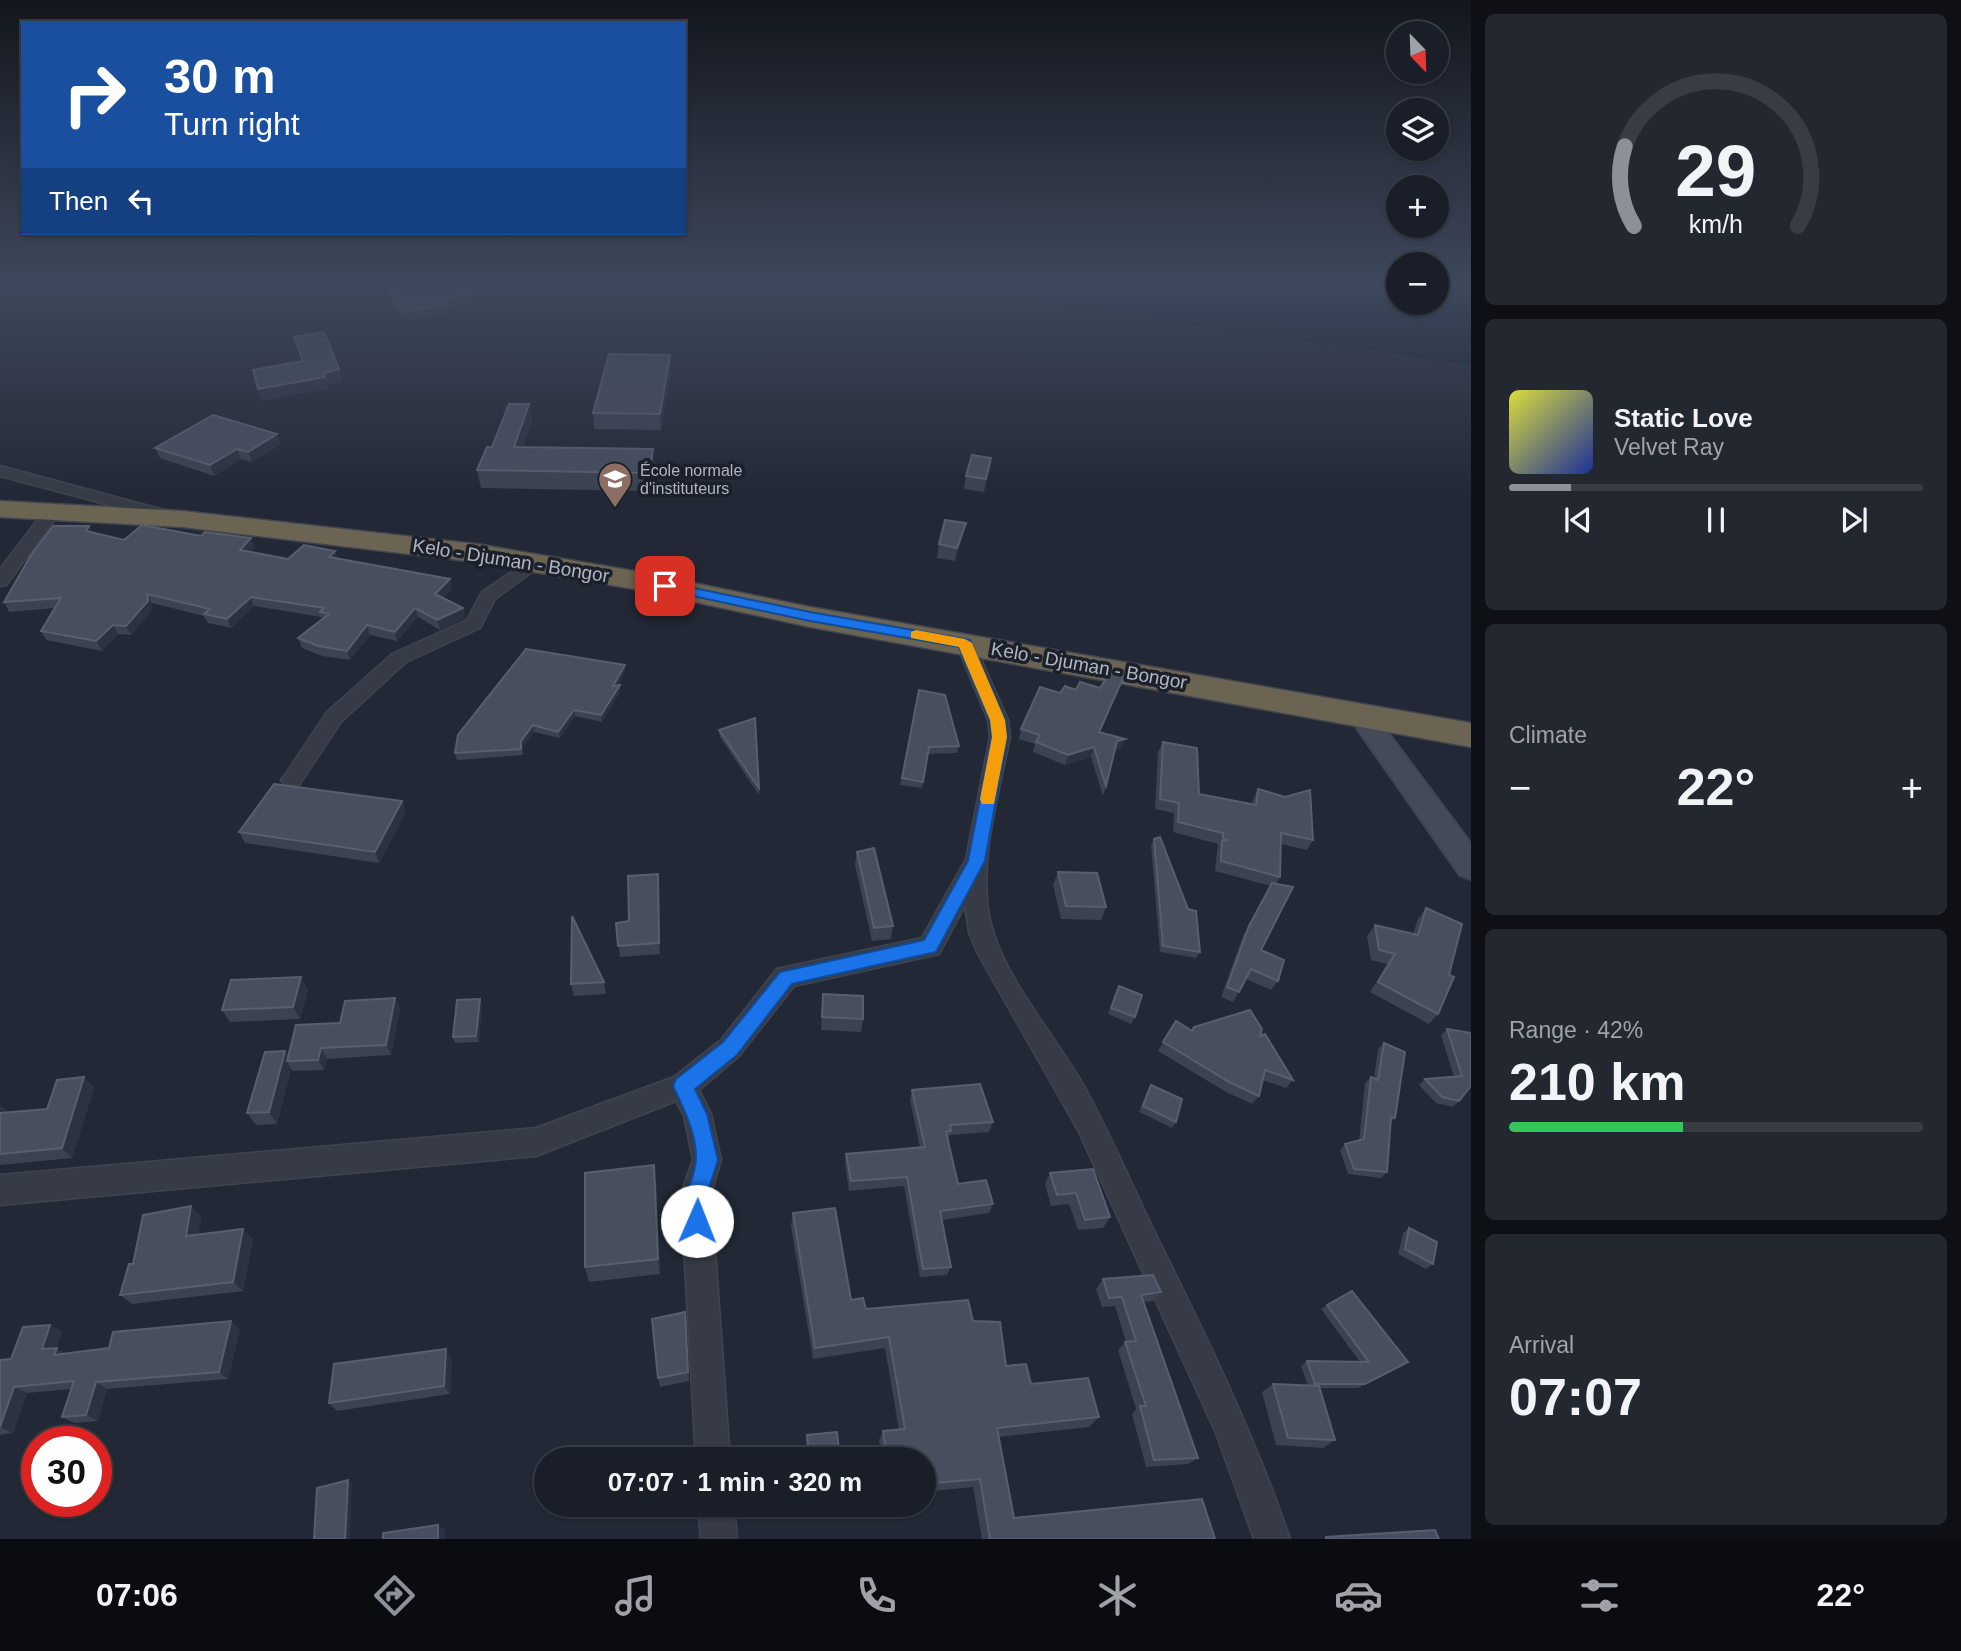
<!DOCTYPE html>
<html lang="en">
<head>
<meta charset="utf-8">
<style>
  :root { --surface:#1a1e28; --page:#232730; --text:#f1f3f6; --muted:#9fa2a8; --line:#383c45; --accent:#8c9099 }
  body { margin:0; font-family:Helvetica,sans-serif; background:var(--page); color:var(--text); height:100vh; display:flex; flex-direction:column; font-size:26px; white-space:nowrap }
  * { box-sizing:border-box; margin:0 }
  p { font-size:23px; color:var(--muted) }
  .icon { flex:none; width:38px; height:38px; fill:none; stroke:currentColor; stroke-width:2; stroke-linecap:round; stroke-linejoin:round }
  .map { position:relative; flex:1; overflow:hidden }
  .details { display:flex; flex-direction:column; gap:14px; padding:14px; background:#0e1016; width:490px }
  .details>* { flex:none }
  .hud { position:absolute; left:21px; top:21px; width:665px; height:214px; border-radius:0px; box-shadow:0 2px 5px #0004,0 0 0 2px var(--line); background:#1a4fa0; color:#fff; overflow:hidden }
  .needle { width:46px; rotate:157deg }
  .fabs { position:absolute; left:1386px; top:21px; display:grid; gap:14px }
  .fabs a { display:grid; place-items:center; width:63px; height:63px; border-radius:50%; background:var(--surface); box-shadow:0 2px 5px #0004,0 0 0 2px var(--line); font-size:35px }
  .speed { position:absolute; left:21px; top:1426px; display:flex; gap:14px; font-size:35px; font-weight:700; text-align:center }
  .speed>* { display:grid; place-content:center; width:91px; height:91px; border-radius:50%; background:var(--surface); box-shadow:0 2px 5px #0004,0 0 0 2px var(--line); line-height:1 }
  .speed .limit { border:10px solid #d22; background:#fff; color:#111 }
  .pin { position:absolute; display:grid; place-items:center; width:60px; height:60px; color:#fff; margin:-30px; border-radius:14px; box-shadow:0 4px 10px #0006 }
  .me { position:absolute; width:77px; margin:-38px; rotate:1deg; stroke-linejoin:round; filter:drop-shadow(0 0 5px #0008) }
  .turn { display:flex; align-items:center; gap:24px; height:147px; padding:0 28px; font-size:32px }
  .turn .icon { width:91px; height:91px; stroke-width:2.5 }
  .turn b { display:block; font-size:49px; line-height:60px }
  .then { display:flex; align-items:center; height:66px; padding:0 28px; background:#0003; gap:14px; font-size:26px }
  .big { font-size:52px; font-weight:800; line-height:1.1 }
  .details .card { flex:1; display:flex; flex-direction:column; justify-content:center; gap:10px; min-width:0; padding:0 24px; border-radius:10px; background:var(--page) }
  .details .dial { align-items:center; gap:0 }
  .dial svg { height:182px; overflow:visible; fill:none; stroke:var(--line); stroke-width:7; stroke-linecap:round; text-anchor:middle }
  .dial text { fill:var(--text); stroke:none }
  .song { display:flex; align-items:center; gap:21px }
  .cover { width:84px; height:84px; border-radius:10px; background:linear-gradient(135deg,hsl(60 70% 55%),hsl(230 70% 35%)) }
  .played { height:7px; border-radius:4px; background:linear-gradient(90deg,var(--accent) 15%,var(--line) 15%) }
  .keys { display:flex; justify-content:space-around; direction:ltr }
  .heat { display:flex; justify-content:space-between; align-items:center; font-size:38px; direction:ltr }
  .charge { height:10px; border-radius:5px; background:linear-gradient(90deg,#34c759 42%,var(--line) 0) }
  .trip { position:absolute; left:534px; top:1447px; width:402px; height:70px; border-radius:35px; background:var(--surface); box-shadow:0 2px 5px #0004,0 0 0 2px var(--line); font-weight:800; line-height:70px; text-align:center }
  .tab-bar { display:flex; height:112px; justify-content:space-around; align-items:center; background:#0a0c10; color:var(--muted) }
  .tab-bar .icon { width:49px; height:49px }
  .tab-bar .active { color:var(--accent) }
  .tab-bar b { font-size:32px; color:var(--text) }
  main { display:flex; flex:1; min-height:0 }
  .map>svg:first-child { display:block }
  .water { fill:#171f31 }
  .lines { fill:none; stroke-linecap:round; stroke-linejoin:round }
  .street-casing { stroke:#3f444f; stroke-width:3 }
  .secondary-casing { stroke:#3f444f; stroke-width:4 }
  .highway-casing { stroke:#404551; stroke-width:3 }
  .street { fill:#363b46; fill-rule:evenodd }
  .secondary { fill:#444a58; fill-rule:evenodd }
  .highway { fill:#6b6453; fill-rule:evenodd }
  .wall { fill:#3b4251 }
  .shaded-wall { fill:#2c3241 }
  .building { fill:#474e5e; stroke:#585e6d; stroke-width:2 }
  .route { fill:#1a73e8; stroke:#114b97; stroke-width:2 }
  .slow { fill:#f59e0b }
  .labels { text-anchor:middle; stroke-width:7; stroke-linejoin:round; paint-order:stroke }
  .far-poi-label { font-size:16px; fill:#b0b5c2; stroke:#1b202a; text-anchor:start }
  .street-label { font-size:19px; fill:#b0b5c2; stroke:#1b202a }
</style>
</head>
<body>
<main>
<div class="map">
<svg width="1471" height="1539" viewBox="0 0 1471 1539">
  <rect width="100%" height="100%" fill="#222835"/>
  <path class="water" d="M932 282H1398V303H1437V282H1471V365L1143 318Z"/>
  <g class="lines">
    <g class="street-casing">
      <path id="street" d="M0 466 179 514 181 517 173 522 0 476Z
        M52 507 60 512 6 585 0 586V569L46 509Z
        M534 557 542 562 540 566 495 599 480 628 406 662 341 722 299 785H285L281 780 285 775 327 712 392 654 467 620 482 592Z
        M965 637 974 643 1008 720 1010 737C999 794 979 857 989 915 1000 976 1057 1036 1086 1090 1113 1140 1135 1192 1160 1243 1208 1340 1255 1436 1290 1539H1254L1216 1433 1078 1130 977 952 969 932 965 905 939 954 794 986 739 1056 699 1090 711 1114 721 1160 711 1194 730 1460H696L681 1194 693 1160 684 1116 676 1101 536 1156 0 1205V1175L536 1128 674 1077 721 1040 777 969 922 938 966 859 990 737 988 720 956 643Z
        M698 1505H734L737 1539H701Z"/>
    </g>
    <g class="secondary-casing">
      <path id="secondary" d="M1361 706 1370 709 1471 844V879L1460 875 1352 721 1348 715 1352 709Z"/>
    </g>
    <g class="highway-casing">
      <path id="highway" d="M0 501 182 511 476 544 640 572 810 607 1471 723V747L810 627 640 590 476 562 182 527 0 517Z"/>
    </g>
    <use href="#street" class="street"/>
    <use href="#secondary" class="secondary"/>
    <use href="#highway" class="highway"/>
  </g>
  <path class="wall" d="M414 282H511L448 307 449 313 403 320 389 294 387 286Z
    M670 355 671 371 661 430 594 429 593 413Z
    M529 404 532 422 523 447 653 449 654 467 650 491 481 488 477 470 492 447Z
    M281 444 252 462 241 459 214 476 160 458 155 448Z
    M991 458 984 492 964 489 966 476Z
    M93 533 124 540 255 547 250 552 288 559H337L452 588 443 598 463 608 465 618 440 630 418 617 397 641 370 635 350 660 322 656 302 648 298 638 322 619 321 617 254 606 231 628 208 623 204 616 152 603V610L131 635 118 634 102 651 46 640 41 631 55 608 9 612 4 602Z
    M963 536 955 561 937 558 939 544Z
    M625 671 618 685H620V692L602 722 575 716 560 738 534 732 523 747V755L457 760 455 753Z
    M1120 686 1100 733 1125 739 1121 748 1115 750 1106 786 1103 796 1091 757 1065 765 1033 752 1035 744 1019 739 1021 729 1076 690Z
    M919 690 959 746 957 753 928 754 922 788 900 785Z
    M719 730 759 788V795L720 737Z
    M1163 742 1199 794 1252 804 1253 800 1258 789 1313 840 1307 850 1281 844 1280 877 1276 884 1261 950 1278 981 1271 990 1246 979 1233 1002 1221 997 1243 936 1271 886 1215 871 1218 844 1173 832 1174 813 1155 809 1158 752Z
    M402 801 406 812 379 863 245 843 239 832Z
    M1154 839 1188 909 1200 952 1196 958 1160 952 1151 845Z
    M857 852 893 926 891 939 872 941 855 865Z
    M1058 872 1106 907 1101 920 1061 919 1053 885Z
    M659 885 660 954 620 957 616 923 629 921Z
    M1426 908 1438 1014 1429 1024 1370 992 1387 964 1371 960 1367 936 1375 925 1413 934 1418 919Z
    M301 977 308 990 300 1019 230 1022 222 1010Z
    M604 982 606 994 574 996 571 984Z
    M1119 986 1135 1017 1131 1024 1108 1014Z
    M823 994 863 1019 861 1032 821 1030Z
    M395 998 400 1009 391 1055 327 1059 324 1070 293 1071 291 1069 277 1124 256 1125 247 1113 285 1051 288 1055 340 1023Z
    M480 999 482 1005 479 1042 455 1043 453 1037Z
    M1176 1021 1192 1031 1260 1036 1293 1080 1286 1088 1263 1080 1259 1096 1252 1104 1226 1092 1158 1051Z
    M1447 1029 1471 1033 1459 1101 1453 1107 1436 1103 1419 1085 1425 1079 1454 1077 1441 1035Z
    M1384 1043 1395 1118 1391 1122 1387 1172 1381 1178 1348 1174 1340 1150 1345 1144 1359 1141 1365 1083 1371 1077 1374 1078 1378 1049Z
    M84 1077 94 1088 72 1158 0 1165V1105L6 1110 5 1112 47 1109Z
    M1151 1085 1176 1122 1172 1128 1139 1112 1147 1091Z
    M912 1090 993 1122 989 1132 950 1135 948 1141 958 1184 993 1204 989 1213 942 1220 951 1267 947 1275 920 1277 904 1186 849 1191 845 1163 846 1154 920 1148 910 1100Z
    M1050 1173 1110 1217 1103 1228 1078 1230 1069 1204 1051 1206 1045 1184Z
    M656 1182 660 1274 589 1282 585 1267Z
    M191 1206 201 1217 198 1235 253 1239 243 1291 132 1304 120 1295 133 1264Z
    M793 1213 851 1300 866 1309 973 1321 1006 1366 1031 1384 1099 1417 1089 1427 998 1437 1014 1518 1215 1539H982L973 1487 924 1492V1460H882L879 1440 883 1431 899 1430 885 1348 813 1359 791 1226Z
    M1409 1228 1433 1264 1426 1269 1398 1254 1403 1233Z
    M1103 1279 1161 1292 1153 1301 1144 1302 1198 1458 1188 1464 1146 1467 1132 1414 1136 1409 1118 1350 1126 1342 1115 1306 1102 1307 1096 1289Z
    M1327 1305 1401 1367 1358 1388H1320L1335 1440 1323 1448 1276 1445 1262 1392 1273 1384 1308 1386 1301 1366 1307 1361 1360 1362 1321 1309Z
    M686 1322 689 1381 660 1387 658 1378Z
    M50 1325 62 1332 56 1348 66 1354 240 1329 228 1379 107 1389 98 1421 74 1423 62 1417 71 1389 27 1393 13 1433 0 1435V1360L11 1359Z
    M452 1358 450 1394 337 1411 329 1403Z
    M807 1435 840 1460H807L806 1442Z
    M812 1505H845L843 1509 812 1512Z"/>
  <path class="shaded-wall" d="M491 282H511L448 307 449 313 403 320 402 312 445 300Z
    M670 355 671 371 661 430 660 414Z
    M339 369 343 381 327 385 328 389 262 401 258 389Z
    M529 404 532 422 517 465 514 447Z
    M277 434 281 444 252 462 248 452Z
    M237 449 241 459 214 476 210 465Z
    M653 449 654 467 650 491 649 473Z
    M966 523 963 536 955 561 957 548Z
    M89 526 94 535 86 531Z
    M251 538 255 547 243 559 240 550Z
    M335 551 338 560 329 557Z
    M450 579 452 588 438 603 435 594Z
    M147 594 152 603V610L131 635 126 626Z
    M251 597 254 606 231 628 227 619Z
    M415 608 418 617 397 641 395 632Z
    M463 608 465 618 440 630 437 620Z
    M113 625 118 634 102 651 96 641Z
    M367 625 370 635 350 660 347 651Z
    M625 665V671L614 693 613 686Z
    M620 685V692L602 722 601 715Z
    M574 710 575 716 560 738 558 732Z
    M533 725 534 732 523 747V755L521 741Z
    M1125 739 1121 748 1113 751 1117 741Z
    M1094 747 1091 757 1065 765 1068 755Z
    M402 801 406 812 379 863 375 852Z
    M658 874 659 885 660 954 659 943Z
    M301 977 308 990 300 1019 293 1007Z
    M395 998 400 1009 391 1055 386 1045Z
    M480 999 482 1005 479 1042 476 1036Z
    M321 1048 327 1059 324 1070 318 1060Z
    M285 1051 292 1061H287L291 1069 277 1124 269 1112Z
    M84 1077 94 1088 72 1158 62 1148Z
    M0 1105 6 1110 0 1123Z
    M654 1165 656 1182 660 1274 658 1259Z
    M191 1206 201 1217 196 1246 186 1236Z
    M243 1229 253 1239 243 1291 233 1282Z
    M231 1321 240 1329 228 1379 219 1372Z
    M50 1325 62 1332 53 1357 42 1349Z
    M57 1348 68 1355H54Z
    M446 1349 452 1358 450 1394 444 1386Z
    M1408 1362 1401 1367 1358 1388 1365 1384Z
    M96 1382 107 1389 98 1421 86 1415Z
    M14 1387 27 1393 13 1433 0 1427Z
    M348 1480 352 1483 350 1539H345Z
    M438 1525 445 1530V1539H438Z"/>
  <path class="building" d="M414 282H491L445 300 448 305 402 312 387 286Z
    M324 332 339 369 324 373 325 377 258 389 253 370 303 361 294 337Z
    M609 354 670 355 660 414 593 413Z
    M509 404H529L514 447 653 449 649 473 477 470 487 447H492Z
    M213 415 277 434 248 452 237 449 210 465 155 448Z
    M972 455 991 458 986 479 966 476Z
    M945 520 966 523 957 548 939 544Z
    M142 525 201 536 205 532 251 538 240 550 288 559 304 545 335 551 329 557 450 579 435 594 463 608 437 620 415 608 395 632 367 625 347 651 318 646 298 638 329 614 320 612 324 608 251 597 227 619 204 614 210 609 147 594 148 601 126 626 113 625 96 641 41 631 61 598 4 602 31 555 53 526H89L86 531 124 540Z
    M526 649 625 665 613 686 620 685 601 715 574 710 558 732 533 725 521 741V749L455 753 458 735Z
    M1109 674 1124 676 1099 732 1125 739 1117 741 1106 786 1094 747 1068 755 1036 742 1040 735 1021 729 1040 687 1060 693 1065 686 1076 690 1080 682 1100 688Z
    M919 690 945 695 959 746 929 747 923 782 902 778Z
    M755 718 759 788 719 730Z
    M1163 742 1197 748 1199 794 1256 805 1258 789 1285 797 1310 790 1313 840 1281 833 1280 877 1221 861 1222 841 1228 840 1223 839V833L1178 822 1179 803 1160 799Z
    M274 784 402 801 375 852 239 832Z
    M1160 837 1188 909 1196 911 1200 952 1163 946 1154 839Z
    M874 848 893 926 874 928 857 852Z
    M1058 872 1097 873 1106 907 1066 906Z
    M658 874 659 943 618 946 616 923 629 921 628 876Z
    M1272 883 1293 887 1261 950 1284 960 1278 981 1251 969 1239 992 1227 987 1249 926Z
    M1426 908 1462 924 1449 975 1454 977 1438 1014 1378 982 1395 954 1379 950 1375 925 1418 935Z
    M572 916 604 982 571 984Z
    M301 977 293 1007 222 1010 231 980Z
    M1119 986 1142 995 1135 1017 1111 1008Z
    M823 994 863 996V1019L822 1017Z
    M395 998 386 1045 321 1048 318 1060 287 1061 296 1025 340 1023 345 1001Z
    M480 999 476 1036 453 1037 457 1000Z
    M1250 1010 1262 1029 1260 1036 1265 1034 1293 1080 1265 1070 1259 1096 1231 1083 1163 1042 1176 1021 1192 1031 1194 1027Z
    M1447 1029 1471 1033V1086L1459 1101 1442 1097 1425 1079 1462 1076Z
    M1384 1043 1405 1052 1395 1118 1391 1117 1387 1172 1354 1169 1345 1144 1364 1139 1371 1077 1378 1080Z
    M285 1051 269 1112 247 1113 265 1052Z
    M84 1077 62 1148 0 1154V1113L47 1109 57 1080Z
    M980 1084 993 1122 950 1125 951 1131 946 1132 958 1184 986 1180 993 1204 940 1211 951 1267 923 1269 907 1177 851 1181 846 1154 925 1147 912 1090Z
    M1151 1085 1182 1099 1176 1122 1143 1106Z
    M654 1165 658 1259 585 1267V1173Z
    M1093 1169 1110 1217 1085 1220 1076 1193 1057 1195 1050 1173Z
    M191 1206 186 1236 243 1229 233 1282 120 1295 129 1264H133L143 1215Z
    M835 1208 851 1300 863 1298 866 1309 968 1300 973 1321 1000 1322 1006 1366 1026 1364 1031 1384 1088 1378 1099 1417 997 1428 1014 1518 1202 1499 1215 1539H990L980 1479 924 1484V1460H887L883 1431 905 1429 889 1337 815 1348 793 1213Z
    M1409 1228 1437 1242 1433 1264 1405 1249Z
    M1153 1275 1161 1292 1141 1295 1198 1458 1154 1460 1140 1406H1146L1125 1342 1136 1341 1122 1297 1109 1298 1103 1279Z
    M1352 1291 1408 1362 1365 1384H1315L1307 1361 1369 1362 1327 1305Z
    M685 1312 688 1372 658 1378 652 1319Z
    M231 1321 219 1372 96 1382 86 1415 62 1417 74 1381 14 1387 0 1427V1360L11 1359 23 1327 50 1325 42 1349 57 1348 54 1355 109 1348 113 1332Z
    M446 1349 444 1386 329 1403 334 1364Z
    M1273 1384 1319 1386 1335 1440 1288 1438Z
    M837 1432 840 1460H810L807 1435Z
    M348 1480 345 1539H314L317 1488Z
    M438 1525V1539H383V1533Z
    M1435 1530 1439 1539H1326V1537Z"/>
  <linearGradient id="sky" x2="0" y2="1"><stop stop-color="#13161d"/><stop offset="0.57" stop-color="#3e485c"/><stop offset="1" stop-color="#3e485c" stop-opacity="0"/></linearGradient>
  <rect width="1471" height="497" fill="url(#sky)"/>
  <path class="route" d="M665 582 810 612 970 640 1005 720 1007 737 985 861 936 952 792 984 737 1055 695 1089 707 1114 718 1160 707 1194 709 1221 705 1229 697 1232 689 1229C676 1196 695 1186 696 1159 697 1135 683 1107 673 1086L676 1079 723 1042 780 972 924 940 968 861 992 737 990 720 959 647 810 621 660 589V583Z"/>
  <path class="slow" d="M916 630 965 639 972 643 1005 720 1007 737 994 804H982L980 799 992 737 990 720 959 647 911 638V632Z"/>
  <defs>
    <g id="school-pin" transform="scale(1.75)"><path d="M0 17L-7.5 6A9.5 9.5 0 1 1 7.5 6Z" fill="#8d6e63" stroke="#1b202a"/><path d="M0-5L7-2L0 1L-7-2ZM-4 1L0 2.5L4 1V4Q0 6-4 4Z" fill="#fff"/></g>
  </defs>
  <g fill-rule="evenodd">
    <use href="#school-pin" x="615" y="479"/>
  </g>
  <g class="labels">
    <g class="far-poi-label">
      <text x="640" y="476">École normale<tspan x="640" dy="18">d'instituteurs</tspan></text>
    </g>
    <g class="street-label">
      <text transform="translate(511 560) rotate(9)" y="7">Kelo - Djuman - Bongor</text>
      <text transform="translate(1089 665) rotate(10)" y="7">Kelo - Djuman - Bongor</text>
    </g>
  </g>
</svg>
<div class="fabs">
<a><svg class="needle" viewBox="-14 -14 28 28"><path d="M0-13l5 13h-10z" fill="#e53935"/><path d="M0 13l5-13h-10z" fill="#9fa2a8"/></svg></a>
<a><svg class="icon" aria-label="layers" viewBox="0 0 24 24"><path d="M12 4l9 5-9 5-9-5zM3 14l9 5 9-5"/></svg></a>
<a>+</a>
<a>−</a>
</div>
<div class="speed"><div class="limit">30</div></div>
<div class="pin" style="left:665px;top:586px;background:#d93025"><svg class="icon" aria-label="arrive" viewBox="0 0 24 24"><path d="M6 21V4h12l-3 4 3 4H6"/></svg></div>
<svg class="me" style="left:697px;top:1221px" viewBox="-20 -20 40 40"><circle r="19" fill="#fff"/><path d="M0-13L10 11 0 6-10 11z" fill="#1a73e8"/></svg>
<div class="trip">07:07 · 1 min · 320 m</div>
<div class="hud">
<div class="turn"><svg class="icon" aria-label="right" viewBox="0 0 24 24"><path d="M7 20v-9h11M14 6l5 5-5 5"/></svg><div><b>30 m</b>Turn right</div></div>
<div class="then">Then<svg class="icon" aria-label="left" viewBox="0 0 24 24"><path d="M17 20v-9H6M10 6l-5 5 5 5"/></svg></div>
</div>
</div>
<section class="details">
<div class="card dial"><svg viewBox="0 0 100 80">
<path d="M14 69A42 42 0 1 1 86 69"/>
<path d="M14 69A42 42 0 0 1 10 34" stroke="#8c9099"/>
<text x="50" y="56" font-size="32" font-weight="700">29</text>
<text x="50" y="72" font-size="11">km/h</text>
</svg></div>
<div class="card">
<div class="song"><i class="cover"></i><div><b>Static Love</b><p>Velvet Ray</p></div></div>
<div class="played"></div>
<div class="keys"><svg class="icon" aria-label="previous" viewBox="0 0 24 24"><path d="M18 5L8 12l10 7zM5 5v14"/></svg><svg class="icon" aria-label="pause" viewBox="0 0 24 24"><path d="M8 5v14M16 5v14"/></svg><svg class="icon" aria-label="next" viewBox="0 0 24 24"><path d="M6 5l10 7-10 7zM19 5v14"/></svg></div>
</div>
<div class="card"><p>Climate</p>
<div class="heat"><a>−</a><b class="big">22°</b><a>+</a></div>
</div>
<div class="card"><p>Range · 42%</p><b class="big">210 km</b><div class="charge"></div></div>
<div class="card"><p>Arrival</p><b class="big">07:07</b></div>
</section>
</main>
<nav class="tab-bar">
<b>07:06</b>
<svg class="icon active" aria-label="directions" viewBox="0 0 24 24"><path d="M12 3l9 9-9 9-9-9zM9 14v-3h6M13 9l2 2-2 2"/></svg>
<svg class="icon" aria-label="music" viewBox="0 0 24 24"><path d="M9 18V5l10-2v13"/><circle cx="6" cy="18" r="3"/><circle cx="16" cy="16" r="3"/></svg>
<svg class="icon" aria-label="phone" viewBox="0 0 24 24"><path d="M5 4h4l2 5-3 2q2 4 5 5l2-3 5 2v4C11 20 4 13 5 4z"/></svg>
<svg class="icon" aria-label="climate" viewBox="0 0 24 24"><path d="M12 3v18M4 7l16 10M4 17L20 7"/></svg>
<svg class="icon" aria-label="car" viewBox="0 0 24 24"><path d="M5 17H2v-5l4-1 3-4h7l3 4 3 1v5h-3M9 17h6M6 11h13"/><circle cx="7" cy="17" r="2"/><circle cx="17" cy="17" r="2"/></svg>
<svg class="icon" aria-label="filters" viewBox="0 0 24 24"><path d="M4 7h16M4 17h16"/><circle cx="9" cy="7" r="2"/><circle cx="15" cy="17" r="2"/></svg>
<b>22°</b>
</nav>
</body>
</html>
